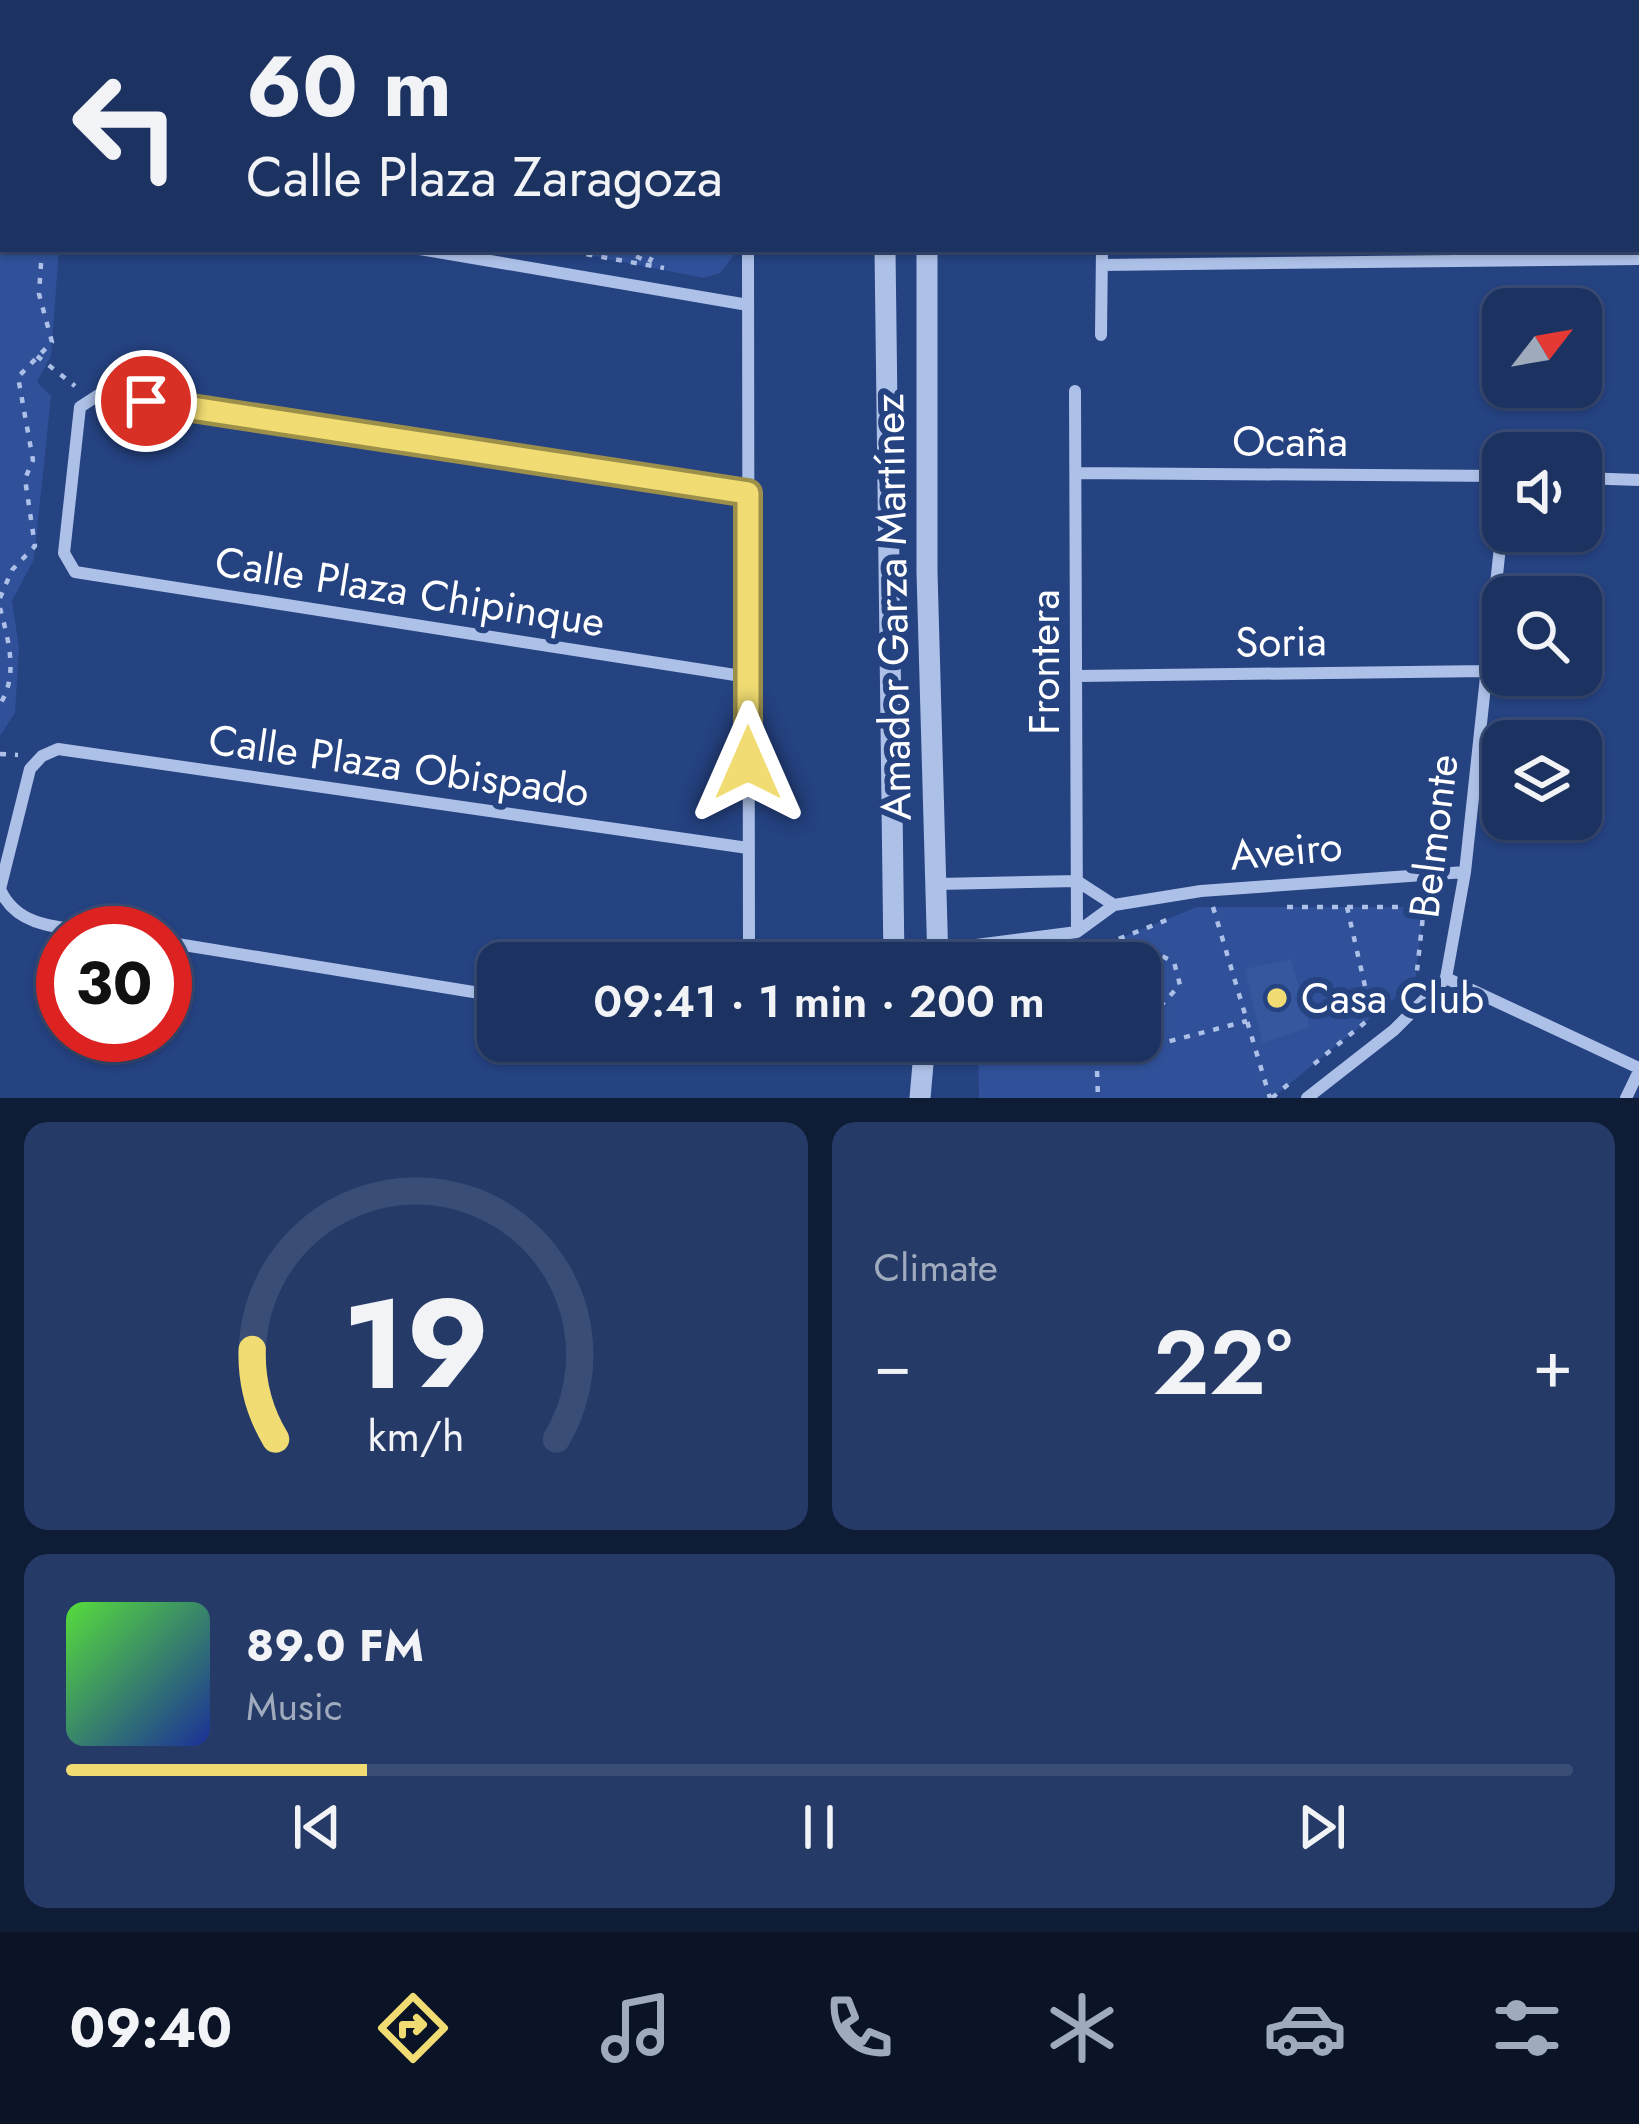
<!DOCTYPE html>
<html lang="en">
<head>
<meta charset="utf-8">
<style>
  :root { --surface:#1c3261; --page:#253a67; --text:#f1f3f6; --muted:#a0aabd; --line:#3a4d76; --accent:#f0dc72 }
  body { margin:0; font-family:Jost,sans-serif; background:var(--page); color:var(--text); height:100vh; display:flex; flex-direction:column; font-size:45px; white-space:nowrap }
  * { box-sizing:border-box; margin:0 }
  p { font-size:39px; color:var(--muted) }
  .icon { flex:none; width:66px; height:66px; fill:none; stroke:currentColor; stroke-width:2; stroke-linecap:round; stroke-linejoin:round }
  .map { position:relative; height:1098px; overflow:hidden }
  .panel { display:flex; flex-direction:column; gap:24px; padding:24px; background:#0f1c35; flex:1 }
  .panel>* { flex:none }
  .top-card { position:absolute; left:0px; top:0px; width:1641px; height:252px; box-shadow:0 3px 9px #0004,0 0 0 3px var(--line); background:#1c3261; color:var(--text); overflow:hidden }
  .needle { width:78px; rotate:59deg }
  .fabs { position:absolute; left:1482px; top:288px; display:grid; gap:24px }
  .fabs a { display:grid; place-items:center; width:120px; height:120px; border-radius:24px; background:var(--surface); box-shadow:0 3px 9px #0004,0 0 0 3px var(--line); font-size:60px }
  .speed { position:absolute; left:36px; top:906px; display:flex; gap:24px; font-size:60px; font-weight:700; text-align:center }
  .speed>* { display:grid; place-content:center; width:156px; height:156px; border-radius:50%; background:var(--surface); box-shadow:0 3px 9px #0004,0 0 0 3px var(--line); line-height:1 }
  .speed .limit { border:18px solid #d22; background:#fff; color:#111 }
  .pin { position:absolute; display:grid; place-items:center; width:102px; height:102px; color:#fff; margin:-51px; border:6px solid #fff; border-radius:50%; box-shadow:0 3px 12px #0007 }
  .me { position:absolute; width:132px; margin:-66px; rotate:0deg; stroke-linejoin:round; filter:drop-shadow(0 0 9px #0008) }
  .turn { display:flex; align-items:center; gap:42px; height:252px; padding:0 48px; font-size:54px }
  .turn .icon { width:156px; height:156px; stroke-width:2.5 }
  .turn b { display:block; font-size:84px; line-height:102px }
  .big { font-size:90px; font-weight:600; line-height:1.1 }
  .panel .tile { flex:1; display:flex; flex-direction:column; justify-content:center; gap:18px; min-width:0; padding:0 42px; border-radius:24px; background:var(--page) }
  .panel .dial { align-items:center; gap:0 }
  .dial svg { height:312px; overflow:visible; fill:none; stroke:var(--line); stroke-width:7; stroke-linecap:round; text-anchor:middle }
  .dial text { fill:var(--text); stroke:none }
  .song { display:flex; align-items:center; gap:36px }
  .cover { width:144px; height:144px; border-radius:18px; background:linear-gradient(135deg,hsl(110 70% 55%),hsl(230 70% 35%)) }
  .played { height:12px; border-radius:6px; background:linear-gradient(90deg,var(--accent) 20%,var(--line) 20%) }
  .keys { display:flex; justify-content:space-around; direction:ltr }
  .heat { display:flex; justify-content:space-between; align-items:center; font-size:66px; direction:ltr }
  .panel .tiles { flex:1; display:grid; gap:24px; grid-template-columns:1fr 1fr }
  .tile:last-child { grid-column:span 2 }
  .trip { position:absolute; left:477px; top:942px; width:684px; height:120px; border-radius:24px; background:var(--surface); box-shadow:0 3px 9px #0004,0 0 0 3px var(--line); font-weight:600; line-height:120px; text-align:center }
  .menu { display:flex; height:192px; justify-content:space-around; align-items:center; background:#0b1427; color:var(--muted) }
  .menu .icon { width:84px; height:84px }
  .menu .active { color:var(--accent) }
  .menu b { font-size:54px; color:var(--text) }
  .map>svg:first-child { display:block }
  .green { fill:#305199 }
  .building { fill:#36579e }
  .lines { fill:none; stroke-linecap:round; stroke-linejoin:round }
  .path { stroke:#adc0e7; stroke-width:4.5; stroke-dasharray:6 9; stroke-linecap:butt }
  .minor { stroke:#adc0e7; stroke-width:12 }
  .tertiary { stroke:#adc0e7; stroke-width:21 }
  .route-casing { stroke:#9c8f4a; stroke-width:30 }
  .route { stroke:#f0dc72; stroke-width:21 }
  .poi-dot { fill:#f0dc72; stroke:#254281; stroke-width:4.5 }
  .labels { text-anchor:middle; stroke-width:12; stroke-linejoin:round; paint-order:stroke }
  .street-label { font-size:42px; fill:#fff; stroke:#254281 }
  .poi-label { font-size:42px; fill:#fff; stroke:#254281; text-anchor:start }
</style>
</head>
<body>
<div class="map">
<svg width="1639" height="1098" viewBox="0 0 1639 1098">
  <rect width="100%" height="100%" fill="#254281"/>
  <path class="green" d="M0 0H91L3 3V249H59L51 356 37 382 51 396 34 559 12 601 19 648 15 713 0 736Z
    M557 249H734L735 254 720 273 704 278Z
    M1197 907H1424L1415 982 1272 1098H979L978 1041H1140V963H1039L1083 953Z"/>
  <path class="building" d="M1291 959 1310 1027 1262 1043 1245 969Z"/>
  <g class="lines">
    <path class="path" d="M74 3 75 0
      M557 249 664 268
      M623 249 649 263 656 249
      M37 356 75 386
      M0 598 12 570 35 546 25 479 33 460 18 377 52 342 39 294 42 249
      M0 608C8 639 19 675 0 704
      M0 754 18 755
      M1213 907 1270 1098
      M1287 907H1424L1416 980
      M1347 907 1372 1017
      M1092 949 1093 963
      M1091 950 1169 919
      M1039 963 1068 956
      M1123 963 1134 952H1154L1174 962 1180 985 1154 1013 1140 1011
      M1154 1014 1162 1043
      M1096 1041 1098 1098
      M1097 1060 1247 1021
      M1314 1064 1389 1003
      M1272 1098 1291 1082"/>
    <path class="minor" d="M288 3 300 0
      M748 3V0
      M1328 3 1338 0
      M1395 3V0
      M1589 3 1590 0
      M420 249 748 305
      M748 249 749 963
      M1102 265 1639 259
      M1101 335 1102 249
      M1075 391 1077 932
      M1076 473 1503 476
      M1581 478 1639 480
      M748 493 100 394 80 407 64 553 75 572 748 677
      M1077 676 1487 671
      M938 884 1077 881 1114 905
      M108 933C67 927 18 931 0 889L30 769 42 756 58 749 748 848
      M165 942 498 996
      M938 950 1077 932 1114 905 1201 891 1465 872
      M1446 978 1639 1068
      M1307 1098 1394 1030 1446 978 1465 872 1503 519
      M1626 1098 1639 1071"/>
    <path class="tertiary" d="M881 0V3
      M926 3V0
      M885 249 894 963
      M927 249V572L938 963
      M920 1098 925 1041"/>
  </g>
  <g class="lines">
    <g class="route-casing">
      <path id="route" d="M146 401 748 493V763"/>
    </g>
    <use href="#route" class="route"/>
  </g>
  <circle class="poi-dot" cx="1277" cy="998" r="12"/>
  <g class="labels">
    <g class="street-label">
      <text x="1290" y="456">Ocaña</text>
      <text transform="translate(410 591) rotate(9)" y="15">Calle Plaza Chipinque</text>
      <text transform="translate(892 607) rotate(-91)" y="15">Amador Garza Martínez</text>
      <text transform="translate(1281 641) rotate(-1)" y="15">Soria</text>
      <text transform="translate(1044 662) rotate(-90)" y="15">Frontera</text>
      <text transform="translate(399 765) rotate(8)" y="15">Calle Plaza Obispado</text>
      <text transform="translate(1433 836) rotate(-83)" y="15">Belmonte</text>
      <text transform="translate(1286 850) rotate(-5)" y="15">Aveiro</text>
    </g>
    <g class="poi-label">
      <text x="1301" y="1013">Casa Club</text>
    </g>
  </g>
</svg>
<div class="fabs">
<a><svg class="needle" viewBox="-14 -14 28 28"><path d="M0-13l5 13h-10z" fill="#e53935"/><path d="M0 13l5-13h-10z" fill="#a0aabd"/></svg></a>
<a><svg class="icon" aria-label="sound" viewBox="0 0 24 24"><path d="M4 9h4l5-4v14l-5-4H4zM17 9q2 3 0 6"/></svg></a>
<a><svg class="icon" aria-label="search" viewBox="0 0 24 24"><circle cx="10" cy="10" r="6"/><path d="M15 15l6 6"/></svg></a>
<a><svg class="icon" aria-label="layers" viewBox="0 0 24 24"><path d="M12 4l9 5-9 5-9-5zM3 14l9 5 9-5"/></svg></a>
</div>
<div class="speed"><div class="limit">30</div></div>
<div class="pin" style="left:146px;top:401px;background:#d93025"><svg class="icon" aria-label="arrive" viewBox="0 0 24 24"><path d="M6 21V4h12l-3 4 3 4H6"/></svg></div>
<svg class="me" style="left:748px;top:763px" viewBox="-20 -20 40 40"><path d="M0-17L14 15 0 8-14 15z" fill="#f0dc72" stroke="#fff" stroke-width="4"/></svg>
<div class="trip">09:41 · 1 min · 200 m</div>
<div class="top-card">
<div class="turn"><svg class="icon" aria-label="left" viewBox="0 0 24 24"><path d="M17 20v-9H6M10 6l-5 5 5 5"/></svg><div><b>60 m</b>Calle Plaza Zaragoza</div></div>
</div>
</div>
<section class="panel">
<div class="tiles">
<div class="tile dial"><svg viewBox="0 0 100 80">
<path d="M14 69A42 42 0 1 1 86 69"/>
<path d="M14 69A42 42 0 0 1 8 46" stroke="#f0dc72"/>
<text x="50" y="56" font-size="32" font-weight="700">19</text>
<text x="50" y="72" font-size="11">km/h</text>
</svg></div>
<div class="tile"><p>Climate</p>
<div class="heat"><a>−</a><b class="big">22°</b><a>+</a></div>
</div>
<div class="tile">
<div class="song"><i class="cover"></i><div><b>89.0 FM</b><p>Music</p></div></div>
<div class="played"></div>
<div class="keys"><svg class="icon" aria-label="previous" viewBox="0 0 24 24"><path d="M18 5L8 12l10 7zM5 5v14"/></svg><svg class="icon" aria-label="pause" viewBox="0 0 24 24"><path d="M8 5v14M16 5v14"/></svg><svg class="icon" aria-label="next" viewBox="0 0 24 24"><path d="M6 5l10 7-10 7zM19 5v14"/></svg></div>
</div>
</div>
</section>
<nav class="menu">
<b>09:40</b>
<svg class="icon active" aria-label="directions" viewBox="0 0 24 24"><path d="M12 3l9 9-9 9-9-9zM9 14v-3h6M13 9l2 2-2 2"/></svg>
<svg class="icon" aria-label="music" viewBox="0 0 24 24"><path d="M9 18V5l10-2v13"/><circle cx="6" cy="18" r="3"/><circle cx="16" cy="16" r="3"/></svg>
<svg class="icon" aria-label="phone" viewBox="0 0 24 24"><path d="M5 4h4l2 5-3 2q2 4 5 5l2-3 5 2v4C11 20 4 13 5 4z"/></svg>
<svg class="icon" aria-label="climate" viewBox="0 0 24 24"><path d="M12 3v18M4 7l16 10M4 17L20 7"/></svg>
<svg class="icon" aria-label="car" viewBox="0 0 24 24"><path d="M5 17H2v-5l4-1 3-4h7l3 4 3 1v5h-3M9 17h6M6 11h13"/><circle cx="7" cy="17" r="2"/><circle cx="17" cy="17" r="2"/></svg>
<svg class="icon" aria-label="filters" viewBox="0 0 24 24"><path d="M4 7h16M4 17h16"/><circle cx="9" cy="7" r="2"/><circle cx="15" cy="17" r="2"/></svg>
</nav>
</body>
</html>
